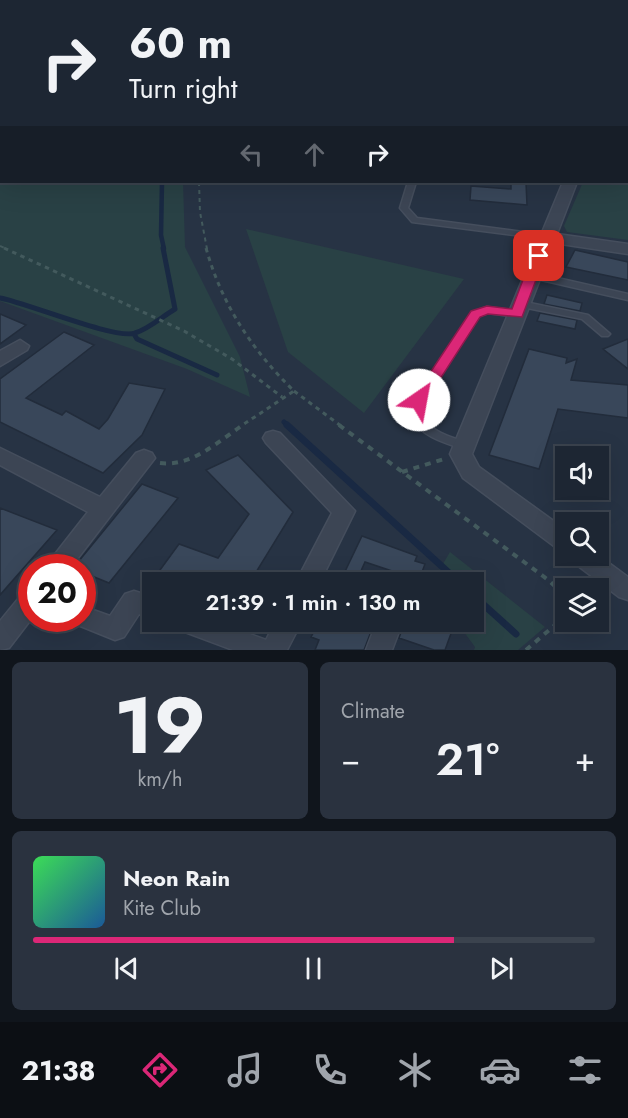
<!DOCTYPE html>
<html lang="en">
<head>
<meta charset="utf-8">
<style>
  :root { --surface:#1d2633; --page:#2a323f; --text:#f1f3f6; --muted:#a0a5ac; --line:#3b434e; --accent:#db2777 }
  body { margin:0; font-family:Jost,sans-serif; background:var(--page); color:var(--text); height:100vh; display:flex; flex-direction:column; font-size:22px; white-space:nowrap }
  * { box-sizing:border-box; margin:0 }
  p { font-size:20px; color:var(--muted) }
  .icon { flex:none; width:33px; height:33px; fill:none; stroke:currentColor; stroke-width:2; stroke-linecap:round; stroke-linejoin:round }
  .map { position:relative; height:650px; overflow:hidden }
  .sheet { display:flex; flex-direction:column; gap:12px; padding:12px; background:#10151c; flex:1 }
  .sheet>* { flex:none }
  .guide { position:absolute; left:0px; top:0px; width:628px; height:183px; box-shadow:0 6px 24px #0002,0 0 0 2px var(--line); background:#1d2633; color:var(--text); overflow:hidden }
  .buttons { position:absolute; left:555px; top:446px; display:grid; gap:12px }
  .buttons a { display:grid; place-items:center; width:54px; height:54px; border-radius:0px; background:var(--surface); box-shadow:0 6px 24px #0002,0 0 0 2px var(--line); font-size:30px }
  .speed { position:absolute; left:18px; top:554px; display:flex; gap:12px; font-size:30px; font-weight:700; text-align:center }
  .speed>* { display:grid; place-content:center; width:78px; height:78px; border-radius:50%; background:var(--surface); box-shadow:0 6px 24px #0002,0 0 0 2px var(--line); line-height:1 }
  .speed .limit { border:9px solid #d22; background:#fff; color:#111 }
  .pin { position:absolute; display:grid; place-items:center; width:51px; height:51px; color:#fff; margin:-26px; border-radius:12px; box-shadow:0 3px 9px #0006 }
  .me { position:absolute; width:66px; margin:-33px; rotate:33deg; stroke-linejoin:round; filter:drop-shadow(0 0 4px #0008) }
  .turn { display:flex; align-items:center; gap:21px; height:126px; padding:0 30px; font-size:27px }
  .turn .icon { width:78px; height:78px; stroke-width:2.5 }
  .turn b { display:block; font-size:42px; line-height:51px }
  .lanes { display:flex; align-items:center; height:57px; padding:0 30px; background:#0003; justify-content:center; gap:30px; direction:ltr }
  .lanes .off { opacity:.35 }
  .big { font-size:45px; font-weight:600; line-height:1.1 }
  .sheet .widget { flex:1; display:flex; flex-direction:column; justify-content:center; gap:9px; min-width:0; padding:0 21px; border-radius:9px; background:var(--page) }
  .sheet .dial { align-items:center; gap:0 }
  .dial b { font-size:78px; line-height:1 }
  .song { display:flex; align-items:center; gap:18px }
  .cover { width:72px; height:72px; border-radius:9px; background:linear-gradient(135deg,hsl(130 70% 55%),hsl(210 70% 35%)) }
  .played { height:6px; border-radius:3px; background:linear-gradient(90deg,var(--accent) 75%,var(--line) 75%) }
  .keys { display:flex; justify-content:space-around; direction:ltr }
  .heat { display:flex; justify-content:space-between; align-items:center; font-size:33px; direction:ltr }
  .sheet .tiles { flex:1; display:grid; gap:12px; grid-template-columns:1fr 1fr }
  .widget:last-child { grid-column:span 2 }
  .trip { position:absolute; left:142px; top:572px; width:342px; height:60px; border-radius:0px; background:var(--surface); box-shadow:0 6px 24px #0002,0 0 0 2px var(--line); font-weight:600; line-height:60px; text-align:center }
  .menu { display:flex; height:96px; justify-content:space-around; align-items:center; background:#0c0f14; color:var(--muted) }
  .menu .icon { width:42px; height:42px }
  .menu .selected { color:var(--accent) }
  .menu b { font-size:27px; color:var(--text) }
  .map>svg:first-child { display:block }
  .green { fill:#294145 }
  .lines { fill:none; stroke-linecap:round; stroke-linejoin:round }
  .stream-far2 { stroke:#192943; stroke-width:4.5 }
  .stream-far1 { stroke:#192943; stroke-width:5 }
  .stream { stroke:#192943; stroke-width:7 }
  .building { fill:#39475a; stroke:#222c3b; stroke-width:1.5 }
  .service-casing { stroke:#454e5d; stroke-width:3 }
  .minor-casing { stroke:#454e5d; stroke-width:3 }
  .secondary-casing { stroke:#454e5d; stroke-width:2 }
  .path-far3 { stroke:#435a5d; stroke-width:1.5; stroke-dasharray:3 3; stroke-linecap:butt }
  .path-far2 { stroke:#435a5d; stroke-width:2; stroke-dasharray:4 4; stroke-linecap:butt }
  .path-far1 { stroke:#435a5d; stroke-width:3; stroke-dasharray:4.5 4.5; stroke-linecap:butt }
  .path { stroke:#435a5d; stroke-width:4; stroke-dasharray:6 6; stroke-linecap:butt }
  .service { fill:#3c4554; fill-rule:evenodd }
  .minor { fill:#3c4554; fill-rule:evenodd }
  .secondary { fill:#4a5467; fill-rule:evenodd }
  .rail-casing { stroke:#5e697b; stroke-width:4.5 }
  .rail { stroke:#202a39; stroke-width:3; stroke-dasharray:8; stroke-linecap:butt }
  .route { fill:#db2777; stroke:#8e194d; stroke-width:1.5 }
</style>
</head>
<body>
<div class="map">
<svg width="628" height="650" viewBox="0 0 628 650">
  <rect width="100%" height="100%" fill="#273344"/>
  <path class="green" d="M0 48 2 182H183L185 247 240 357 250 397 187 369 0 301Z
    M628 173V240L567 232 564 226 583 182H627Z
    M246 229 464 279 364 413 288 352Z
    M450 552 545 627 518 650H474L475 647 456 621H474V582H435L437 574Z"/>
  <g class="lines">
    <path class="stream-far2" d="M162 182 161 235 164 249"/>
    <path class="stream-far1" d="M0 298C27 303 116 340 135 333 149 329 163 316 175 309L163 248
      M134 334 137 339 217 375
      M284 422 288 426"/>
    <path class="stream" d="M287 425 459 582
      M474 596 516 634"/>
  </g>
  <path class="building" d="M511 182 526 183 527 205 470 200 471 186 511 189Z
    M575 250 628 262V280L566 267Z
    M547 295 582 303 580 311 544 304Z
    M540 313 577 320 575 329 537 321Z
    M0 314 26 325 0 344Z
    M64 332 94 345 26 398 62 415 66 411 99 429 108 419 129 383 165 389 142 435 103 473 0 422V379Z
    M628 339V369L603 349Z
    M529 349 567 358 566 363 577 359 571 380 628 385V418L558 409 539 469 489 455Z
    M238 455 293 512 250 582H191L160 570 179 544 218 558 249 514 206 470Z
    M142 484 178 498 109 583 82 572V567H74Z
    M0 508 57 530 0 595Z
    M362 536 417 556 415 561 425 564 419 580 365 562 356 582H340Z
    M320 621H375L364 650H315L319 640 311 637Z
    M405 621H433L453 628 445 650H434L399 638Z"/>
  <g class="lines">
    <g class="service-casing">
      <path id="service" d="M408 182H416L408 208 417 218 546 235 550 237 546 239 412 222 400 208Z
        M531 272 628 294V300L528 277 527 275 528 273Z
        M520 301 588 315 610 334 608 336H602L582 319 517 306 516 304 517 302Z
        M487 307 517 311 521 314 517 317 488 313 478 316 424 400 419 416C432 431 448 437 467 442L468 445 467 448 463 449C442 442 422 436 409 417L414 400 472 312Z"/>
    </g>
    <g class="minor-casing">
      <path id="minor" d="M627 164H628V172H627Z
        M563 182H577L557 234 628 244V254L554 243 472 454 479 467 566 530V552L558 549 463 478 450 454Z
        M20 340 29 346 27 350 0 366V351Z
        M273 431 280 433 355 511 320 582H296L332 513 266 443 263 438 266 433Z
        M0 448 100 497 136 453 144 450 152 453 155 458 71 567H45L88 512 0 465Z
        M569 555H598L628 577V600L619 597 573 562Z
        M32 590V618L9 648 0 650V621L23 593Z
        M134 591 153 597V618L139 614 124 637 115 640 73 623 70 618H82V606L110 616 125 594Z
        M173 621H215L266 640 276 621H302L287 650H233L177 629Z
        M377 621H403L392 650H366Z"/>
    </g>
    <g class="secondary-casing">
      <path id="secondary" d="M497 0H515L516 2H498Z
        M627 25H628V35H627Z"/>
    </g>
    <path class="path-far3" d="M301 0 309 2
      M436 0 439 2
      M533 2 537 0"/>
    <path class="path-far2" d="M199 182 200 212 207 249
      M0 246 7 249"/>
    <path class="path-far1" d="M4 248 184 331 232 359 282 397
      M206 248C222 305 252 350 294 391L241 426
      M294 391 341 426"/>
    <path class="path" d="M339 425 547 579 566 596
      M160 463C192 467 217 442 243 425
      M402 472 444 459
      M526 650 555 625 566 611"/>
    <use href="#service" class="service"/>
    <use href="#minor" class="minor"/>
    <use href="#secondary" class="secondary"/>
    <g class="rail-casing">
      <path id="rail" d="M459 0 464 2"/>
    </g>
    <use href="#rail" class="rail"/>
  </g>
  <path class="route" d="M539 252 545 256 522 317 488 314 480 317 424 404H414L412 400 471 311 487 306 512 309 532 256Z"/>
</svg>
<div class="buttons">
<a><svg class="icon" aria-label="sound" viewBox="0 0 24 24"><path d="M4 9h4l5-4v14l-5-4H4zM17 9q2 3 0 6"/></svg></a>
<a><svg class="icon" aria-label="search" viewBox="0 0 24 24"><circle cx="10" cy="10" r="6"/><path d="M15 15l6 6"/></svg></a>
<a><svg class="icon" aria-label="layers" viewBox="0 0 24 24"><path d="M12 4l9 5-9 5-9-5zM3 14l9 5 9-5"/></svg></a>
</div>
<div class="speed"><div class="limit">20</div></div>
<div class="pin" style="left:539px;top:256px;background:#d93025"><svg class="icon" aria-label="arrive" viewBox="0 0 24 24"><path d="M6 21V4h12l-3 4 3 4H6"/></svg></div>
<svg class="me" style="left:419px;top:400px" viewBox="-20 -20 40 40"><circle r="19" fill="#fff"/><path d="M0-13L10 11 0 6-10 11z" fill="#db2777"/></svg>
<div class="trip">21:39 · 1 min · 130 m</div>
<div class="guide">
<div class="turn"><svg class="icon" aria-label="right" viewBox="0 0 24 24"><path d="M7 20v-9h11M14 6l5 5-5 5"/></svg><div><b>60 m</b>Turn right</div></div>
<div class="lanes"><svg class="icon off" aria-label="left" viewBox="0 0 24 24"><path d="M17 20v-9H6M10 6l-5 5 5 5"/></svg><svg class="icon off" aria-label="ahead" viewBox="0 0 24 24"><path d="M12 20V5M6 11l6-6 6 6"/></svg><svg class="icon" aria-label="right" viewBox="0 0 24 24"><path d="M7 20v-9h11M14 6l5 5-5 5"/></svg></div>
</div>
</div>
<section class="sheet">
<div class="tiles">
<div class="widget dial"><b>19</b><p>km/h</p></div>
<div class="widget"><p>Climate</p>
<div class="heat"><a>−</a><b class="big">21°</b><a>+</a></div>
</div>
<div class="widget">
<div class="song"><i class="cover"></i><div><b>Neon Rain</b><p>Kite Club</p></div></div>
<div class="played"></div>
<div class="keys"><svg class="icon" aria-label="previous" viewBox="0 0 24 24"><path d="M18 5L8 12l10 7zM5 5v14"/></svg><svg class="icon" aria-label="pause" viewBox="0 0 24 24"><path d="M8 5v14M16 5v14"/></svg><svg class="icon" aria-label="next" viewBox="0 0 24 24"><path d="M6 5l10 7-10 7zM19 5v14"/></svg></div>
</div>
</div>
</section>
<nav class="menu">
<b>21:38</b>
<svg class="icon selected" aria-label="directions" viewBox="0 0 24 24"><path d="M12 3l9 9-9 9-9-9zM9 14v-3h6M13 9l2 2-2 2"/></svg>
<svg class="icon" aria-label="music" viewBox="0 0 24 24"><path d="M9 18V5l10-2v13"/><circle cx="6" cy="18" r="3"/><circle cx="16" cy="16" r="3"/></svg>
<svg class="icon" aria-label="phone" viewBox="0 0 24 24"><path d="M5 4h4l2 5-3 2q2 4 5 5l2-3 5 2v4C11 20 4 13 5 4z"/></svg>
<svg class="icon" aria-label="climate" viewBox="0 0 24 24"><path d="M12 3v18M4 7l16 10M4 17L20 7"/></svg>
<svg class="icon" aria-label="car" viewBox="0 0 24 24"><path d="M5 17H2v-5l4-1 3-4h7l3 4 3 1v5h-3M9 17h6M6 11h13"/><circle cx="7" cy="17" r="2"/><circle cx="17" cy="17" r="2"/></svg>
<svg class="icon" aria-label="filters" viewBox="0 0 24 24"><path d="M4 7h16M4 17h16"/><circle cx="9" cy="7" r="2"/><circle cx="15" cy="17" r="2"/></svg>
</nav>
</body>
</html>
